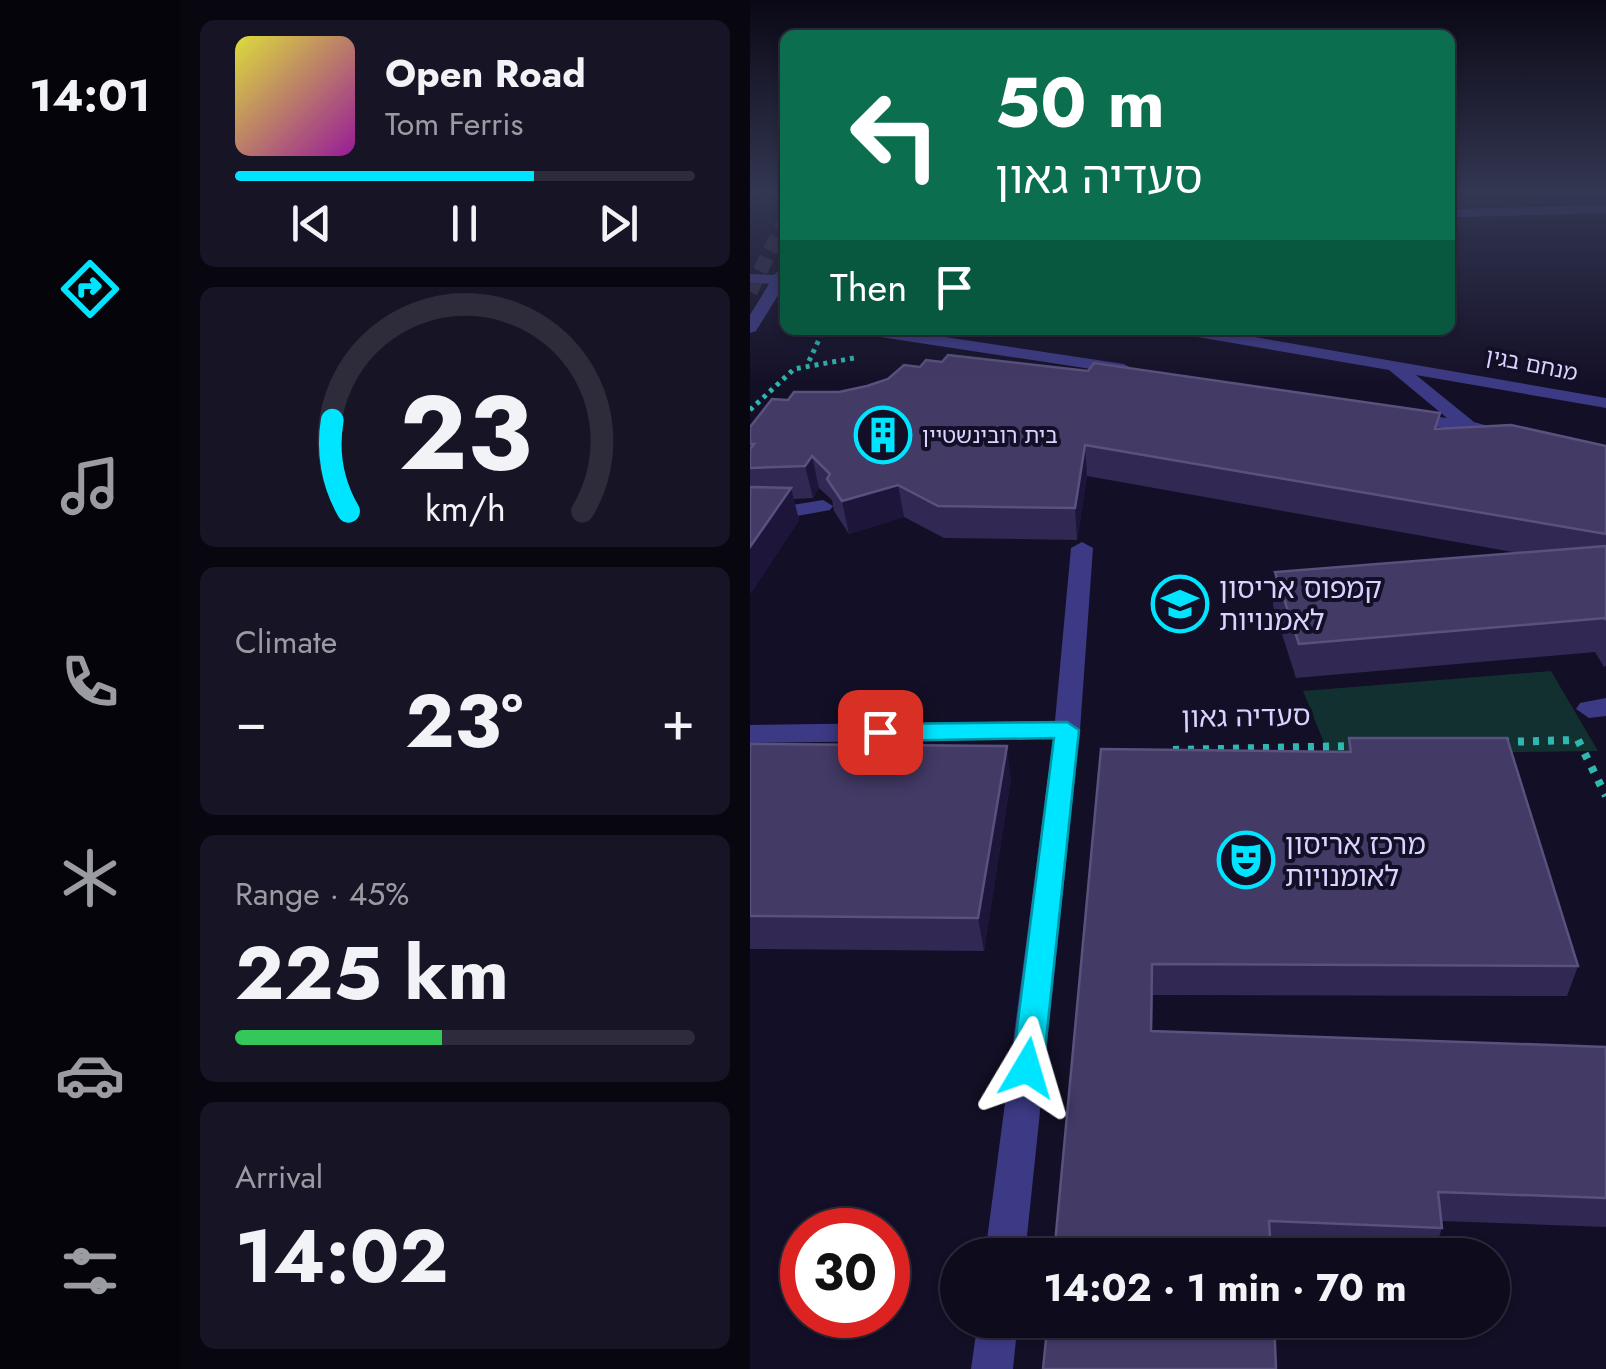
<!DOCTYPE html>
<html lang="en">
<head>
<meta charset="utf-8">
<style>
  :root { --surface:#0e0b1c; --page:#171425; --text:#f1f3f6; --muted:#9b9ba3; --line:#2e2b3b; --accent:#00e5ff }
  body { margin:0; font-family:Jost,"Noto Sans Hebrew",sans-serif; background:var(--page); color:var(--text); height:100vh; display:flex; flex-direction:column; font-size:38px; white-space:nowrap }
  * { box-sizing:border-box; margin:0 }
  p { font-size:32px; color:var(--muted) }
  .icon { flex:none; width:55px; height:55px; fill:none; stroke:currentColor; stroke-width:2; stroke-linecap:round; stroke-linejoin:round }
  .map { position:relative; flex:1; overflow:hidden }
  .details { display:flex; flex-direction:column; gap:20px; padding:20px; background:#08060f; width:570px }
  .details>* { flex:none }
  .banner { position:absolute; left:30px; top:30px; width:675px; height:305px; border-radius:15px; box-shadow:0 2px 8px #0004,0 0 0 2px var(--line); background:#0b6e4f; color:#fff; overflow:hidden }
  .speed { position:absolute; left:30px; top:1208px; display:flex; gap:20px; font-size:50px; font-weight:700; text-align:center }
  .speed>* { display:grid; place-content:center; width:130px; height:130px; border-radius:50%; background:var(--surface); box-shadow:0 2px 8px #0004,0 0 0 2px var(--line); line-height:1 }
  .speed .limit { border:15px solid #d22; background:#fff; color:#111 }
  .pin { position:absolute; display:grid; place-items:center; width:85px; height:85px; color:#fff; margin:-42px; border-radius:20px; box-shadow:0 5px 15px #0006 }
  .me { position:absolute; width:110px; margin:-55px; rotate:7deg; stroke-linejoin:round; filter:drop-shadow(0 0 8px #0008) }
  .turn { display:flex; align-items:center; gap:35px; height:210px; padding:0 50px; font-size:45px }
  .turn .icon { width:130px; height:130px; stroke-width:2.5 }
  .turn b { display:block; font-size:70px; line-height:85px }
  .then { display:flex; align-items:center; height:95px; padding:0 50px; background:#0003; gap:20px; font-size:38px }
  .big { font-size:75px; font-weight:700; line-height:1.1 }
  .details .widget { flex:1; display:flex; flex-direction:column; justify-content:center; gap:15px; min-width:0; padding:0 35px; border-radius:15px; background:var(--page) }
  .details .dial { align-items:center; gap:0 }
  .dial svg { height:260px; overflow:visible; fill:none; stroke:var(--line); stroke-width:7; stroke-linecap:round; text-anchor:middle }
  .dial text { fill:var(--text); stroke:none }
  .song { display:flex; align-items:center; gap:30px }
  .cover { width:120px; height:120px; border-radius:15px; background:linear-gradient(135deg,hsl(60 70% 55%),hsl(300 70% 35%)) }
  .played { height:10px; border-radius:5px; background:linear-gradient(90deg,var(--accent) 65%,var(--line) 65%) }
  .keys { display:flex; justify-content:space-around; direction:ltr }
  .heat { display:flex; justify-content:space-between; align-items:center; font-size:55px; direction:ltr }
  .charge { height:15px; border-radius:8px; background:linear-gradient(90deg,#34c759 45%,var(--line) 0) }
  .trip { position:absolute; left:190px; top:1238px; width:570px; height:100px; border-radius:50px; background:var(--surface); box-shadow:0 2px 8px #0004,0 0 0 2px var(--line); font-weight:700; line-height:100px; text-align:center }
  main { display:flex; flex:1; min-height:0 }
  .tabs { display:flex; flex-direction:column; width:180px; justify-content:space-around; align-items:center; background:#06040b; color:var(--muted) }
  .tabs .icon { width:70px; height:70px }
  .tabs .on { color:var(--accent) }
  .tabs b { font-size:45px; color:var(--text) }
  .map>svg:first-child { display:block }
  .green { fill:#12302f }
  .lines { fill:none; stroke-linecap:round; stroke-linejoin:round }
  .minor-tunnel { stroke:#312d47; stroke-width:15; stroke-dasharray:15 8; stroke-linecap:butt }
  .path-far2 { stroke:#2fb8b0; stroke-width:4; stroke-dasharray:2.5 4; stroke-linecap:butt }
  .path-far1 { stroke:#2fb8b0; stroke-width:5; stroke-dasharray:4 5; stroke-linecap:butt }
  .path { stroke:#2fb8b0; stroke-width:8; stroke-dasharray:6 9; stroke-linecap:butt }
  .minor { fill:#3d3a85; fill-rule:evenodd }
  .wall { fill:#312854 }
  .shaded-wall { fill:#1d163a }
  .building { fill:#433a66; stroke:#5a527e; stroke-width:2.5 }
  .route { fill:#00e5ff; stroke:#0095a6; stroke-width:2.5 }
  .labels { text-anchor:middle; stroke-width:8; stroke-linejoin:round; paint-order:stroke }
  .far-street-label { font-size:22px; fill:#d9d4ff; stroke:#130f26 }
  .far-poi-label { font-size:22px; fill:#d9d4ff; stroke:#130f26; text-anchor:start }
  .poi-label { font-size:28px; fill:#d9d4ff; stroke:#130f26; text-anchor:start }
  .street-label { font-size:28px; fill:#d9d4ff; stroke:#130f26 }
</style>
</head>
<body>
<main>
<nav class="tabs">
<b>14:01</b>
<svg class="icon on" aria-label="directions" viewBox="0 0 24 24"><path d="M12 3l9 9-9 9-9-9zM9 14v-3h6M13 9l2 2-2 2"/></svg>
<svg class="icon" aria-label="music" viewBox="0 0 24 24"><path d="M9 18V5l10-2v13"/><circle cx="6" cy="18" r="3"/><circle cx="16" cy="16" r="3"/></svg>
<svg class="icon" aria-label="phone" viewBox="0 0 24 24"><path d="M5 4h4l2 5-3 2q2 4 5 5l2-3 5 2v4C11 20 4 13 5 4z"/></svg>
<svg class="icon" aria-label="climate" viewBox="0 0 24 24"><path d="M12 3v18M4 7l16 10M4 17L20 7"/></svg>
<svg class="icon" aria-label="car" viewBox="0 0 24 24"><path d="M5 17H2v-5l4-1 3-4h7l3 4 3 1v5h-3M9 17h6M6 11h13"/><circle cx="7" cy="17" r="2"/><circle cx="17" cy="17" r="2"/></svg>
<svg class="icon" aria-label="filters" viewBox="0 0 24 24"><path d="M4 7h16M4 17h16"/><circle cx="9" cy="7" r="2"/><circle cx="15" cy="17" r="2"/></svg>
</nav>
<section class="details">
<div class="widget">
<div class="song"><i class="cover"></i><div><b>Open Road</b><p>Tom Ferris</p></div></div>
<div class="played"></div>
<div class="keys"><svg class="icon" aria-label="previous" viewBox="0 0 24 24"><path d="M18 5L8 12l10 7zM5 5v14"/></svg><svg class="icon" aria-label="pause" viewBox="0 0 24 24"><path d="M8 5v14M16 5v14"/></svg><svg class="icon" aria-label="next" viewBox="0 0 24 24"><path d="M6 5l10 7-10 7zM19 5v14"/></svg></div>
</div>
<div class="widget dial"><svg viewBox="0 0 100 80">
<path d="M14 69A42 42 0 1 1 86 69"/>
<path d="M14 69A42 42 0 0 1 9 41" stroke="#00e5ff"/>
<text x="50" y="56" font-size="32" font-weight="700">23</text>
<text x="50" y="72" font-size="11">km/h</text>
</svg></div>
<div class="widget"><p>Climate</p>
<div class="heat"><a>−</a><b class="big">23°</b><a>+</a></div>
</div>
<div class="widget"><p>Range · 45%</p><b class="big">225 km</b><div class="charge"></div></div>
<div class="widget"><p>Arrival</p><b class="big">14:02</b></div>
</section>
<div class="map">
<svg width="856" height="1369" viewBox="0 0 856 1369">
  <rect width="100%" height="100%" fill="#130f26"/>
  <path class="green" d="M801 671 848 751 579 755 553 691Z"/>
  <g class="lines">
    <path class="minor-tunnel" d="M0 292 35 220"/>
    <path class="path-far2" d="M72 334 74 330"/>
    <path class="path-far1" d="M59 361 73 331
      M0 410 44 369 104 358"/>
    <path class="path" d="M828 740 856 796
      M753 742 825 740
      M423 750 605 746"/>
    <path class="minor" d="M856 205V213L709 217 702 213 709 209Z
      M35 265V284L6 331 0 333V315L19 284 0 282V274L24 275Z
      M109 330H149L374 364 383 369 374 374 117 335Z
      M428 330H464L856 398V408L666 375 724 422 763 433 754 439 655 421 646 416 649 412 697 418 639 370 436 335Z
      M73 500 83 506 80 510 36 518 0 515V503L36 506Z
      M332 542 343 548 330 730 275 1255H235L303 739 0 743V725L305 721 321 548Z
      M856 698V716L839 718 826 709 830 703Z
      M228 1320H268L263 1369H221Z"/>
  </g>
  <path class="wall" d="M0 427 687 429 856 446V666L854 667 845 652 546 678 523 606 525 572 768 553 337 476 327 540 194 538 154 517 99 534 84 511 82 500 69 488 63 498 43 499 49 520 0 594Z
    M599 738 828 966 817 996 403 995 402 1031 856 1047V1227L691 1221 692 1228 683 1255 520 1249 304 1255 351 749 597 752Z
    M0 744 261 778 234 951 0 949Z"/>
  <path class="shaded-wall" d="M335 445 337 476 327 540 325 508Z
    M62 456 69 488 63 498 55 466Z
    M148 485 154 517 99 534 92 501Z
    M41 488 49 520 0 594V547Z
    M257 746 261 778 234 951 228 918Z"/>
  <path class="building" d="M198 355 338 371 344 363 690 413 685 429 761 425 856 446V534L335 445 325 508 188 506 148 485 92 501 77 479 80 474 62 456 55 466 0 468V449L4 444H0V427L22 399 38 400 44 392H89L117 386 138 379 154 365 170 367 176 360 192 362Z
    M0 487 41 488 0 547Z
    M856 546V620L855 618 549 644 525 572Z
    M599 738H757L828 966 402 964 401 1031 856 1047V1198L688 1192 692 1228 519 1221 521 1255H304L351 749 601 752Z
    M0 744 257 746 228 918 0 916Z
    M298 1320H524L526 1369H293Z"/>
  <linearGradient id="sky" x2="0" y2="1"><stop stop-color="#0a0815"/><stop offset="0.5" stop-color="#333752"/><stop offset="1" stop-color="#333752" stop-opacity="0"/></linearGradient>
  <rect width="856" height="386" fill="url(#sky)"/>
  <path class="route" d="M317 722 329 730 293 1068 288 1078 277 1082 266 1078 262 1068 304 738 130 741 118 732 130 724Z"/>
  <defs>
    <g id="building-ring" transform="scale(2.875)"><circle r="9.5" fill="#130f26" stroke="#00e5ff" stroke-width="1.5"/><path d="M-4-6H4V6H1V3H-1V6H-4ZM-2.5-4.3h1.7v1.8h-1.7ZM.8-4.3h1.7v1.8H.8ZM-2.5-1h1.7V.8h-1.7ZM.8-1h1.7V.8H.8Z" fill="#00e5ff"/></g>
    <g id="school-ring" transform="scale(2.875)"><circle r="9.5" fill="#130f26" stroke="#00e5ff" stroke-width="1.5"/><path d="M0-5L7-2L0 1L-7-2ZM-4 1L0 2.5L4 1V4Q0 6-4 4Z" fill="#00e5ff"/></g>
    <g id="theatre-ring" transform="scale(2.875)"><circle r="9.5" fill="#130f26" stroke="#00e5ff" stroke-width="1.5"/><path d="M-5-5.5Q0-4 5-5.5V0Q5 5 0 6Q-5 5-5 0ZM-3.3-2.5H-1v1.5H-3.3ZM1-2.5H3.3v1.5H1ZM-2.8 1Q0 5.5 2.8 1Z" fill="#00e5ff"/></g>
  </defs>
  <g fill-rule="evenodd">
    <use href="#building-ring" x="133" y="435"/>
    <use href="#school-ring" x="430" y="604"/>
    <use href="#theatre-ring" x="496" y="860"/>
  </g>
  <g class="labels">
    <g class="far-street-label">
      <text transform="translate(782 364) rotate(11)" y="8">מנחם בגין</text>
    </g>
    <g class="far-poi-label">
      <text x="172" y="443">בית רובינשטיין</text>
    </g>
    <g class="poi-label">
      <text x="469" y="598">קמפוס אריסון<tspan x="469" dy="32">לאמנויות</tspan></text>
      <text x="535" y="854">מרכז אריסון<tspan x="535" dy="32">לאומנויות</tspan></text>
    </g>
    <g class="street-label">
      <text transform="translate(496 716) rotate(-1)" y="10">סעדיה גאון</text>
    </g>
  </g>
</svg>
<div class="speed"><div class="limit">30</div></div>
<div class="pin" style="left:130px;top:732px;background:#d93025"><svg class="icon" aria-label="arrive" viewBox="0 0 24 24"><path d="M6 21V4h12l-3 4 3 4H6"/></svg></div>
<svg class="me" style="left:277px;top:1068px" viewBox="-20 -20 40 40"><path d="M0-17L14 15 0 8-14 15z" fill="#00e5ff" stroke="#fff" stroke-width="4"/></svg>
<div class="trip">14:02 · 1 min · 70 m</div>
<div class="banner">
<div class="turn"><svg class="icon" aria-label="left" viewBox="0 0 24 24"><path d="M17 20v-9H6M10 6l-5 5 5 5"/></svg><div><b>50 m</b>סעדיה גאון</div></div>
<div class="then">Then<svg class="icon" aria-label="arrive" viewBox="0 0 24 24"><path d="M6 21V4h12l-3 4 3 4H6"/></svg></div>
</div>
</div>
</main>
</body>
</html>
